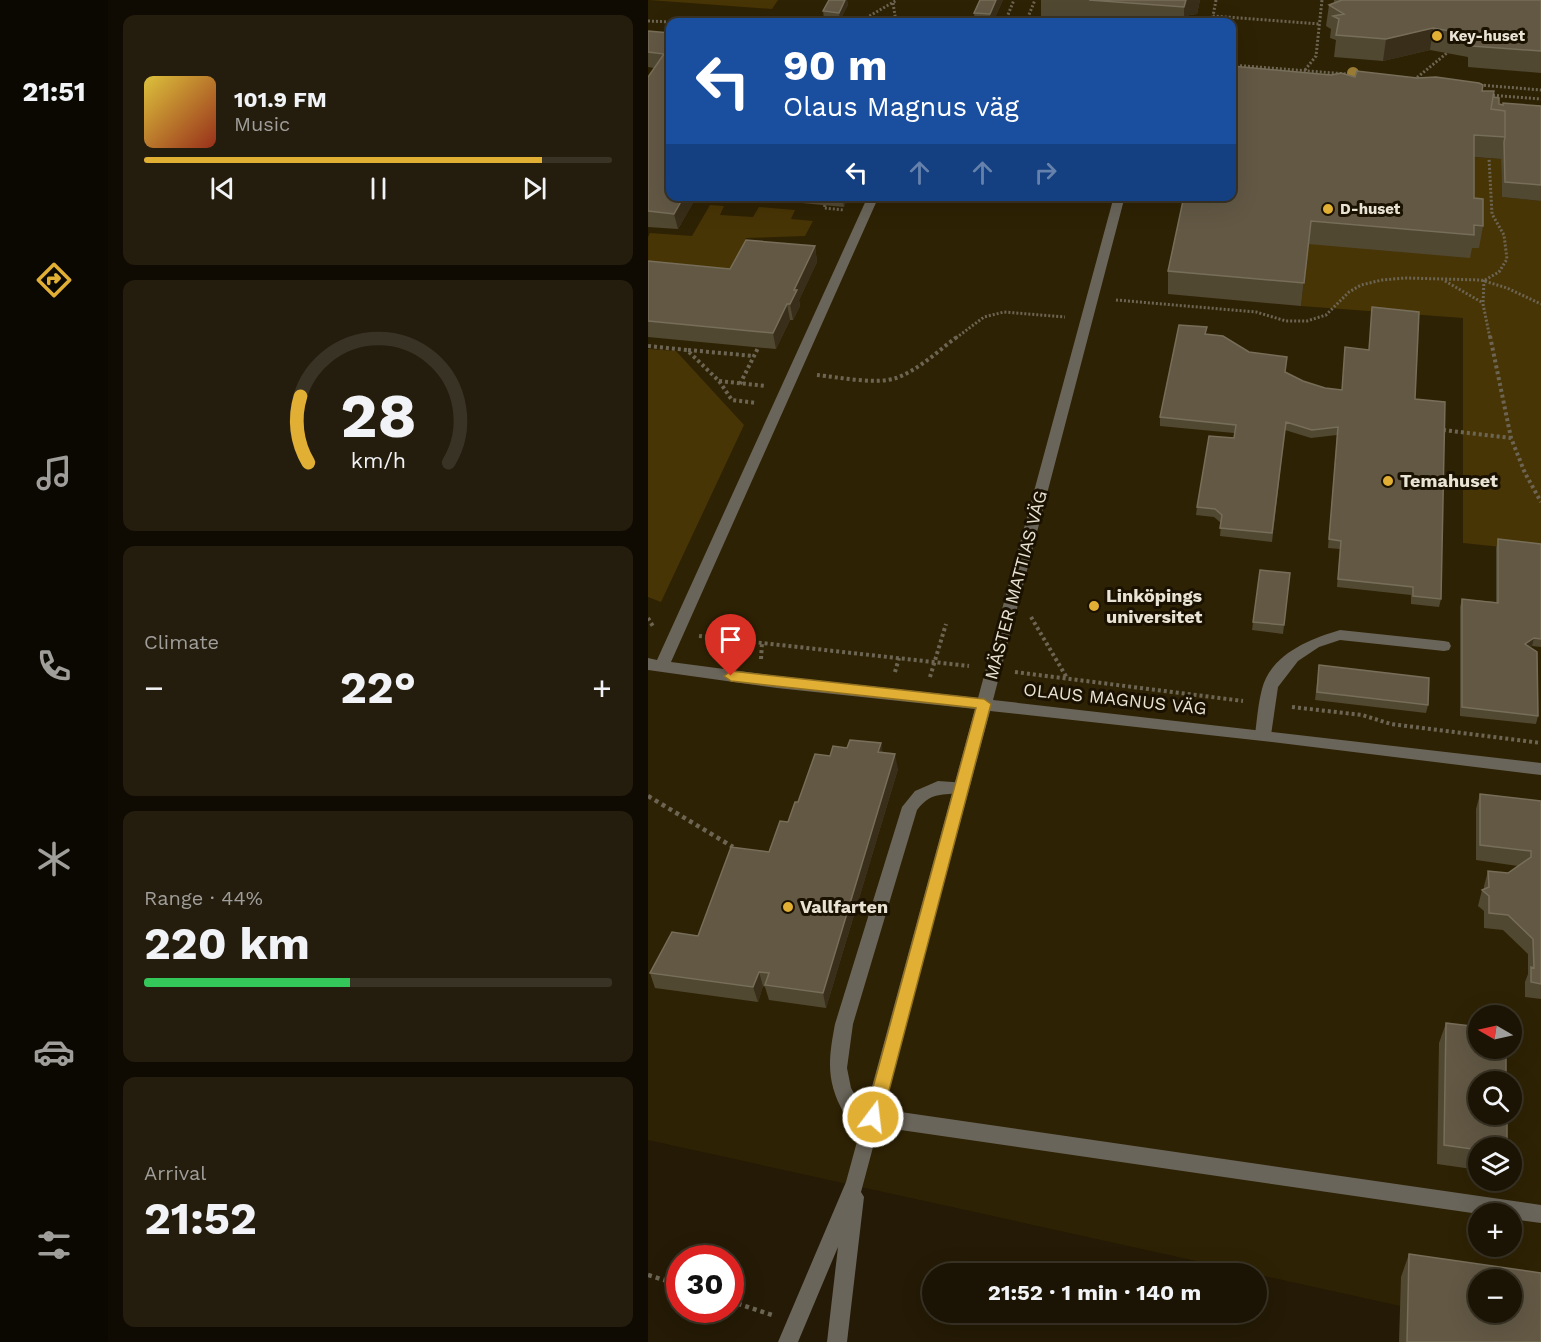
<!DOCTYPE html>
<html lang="en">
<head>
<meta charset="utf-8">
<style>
  :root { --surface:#1b1404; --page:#241d0e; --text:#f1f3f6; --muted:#a09e9a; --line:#393326; --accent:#e1af34 }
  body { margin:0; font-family:"Work Sans",sans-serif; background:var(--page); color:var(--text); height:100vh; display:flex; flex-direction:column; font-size:22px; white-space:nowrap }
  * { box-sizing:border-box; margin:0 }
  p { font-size:20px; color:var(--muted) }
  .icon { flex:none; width:33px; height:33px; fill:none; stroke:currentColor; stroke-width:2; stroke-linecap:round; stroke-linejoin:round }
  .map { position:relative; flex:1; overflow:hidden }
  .details { display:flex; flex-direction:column; gap:15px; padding:15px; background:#0f0b02; width:540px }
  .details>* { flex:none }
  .hud { position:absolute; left:18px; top:18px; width:570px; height:183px; border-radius:12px; box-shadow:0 6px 24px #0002,0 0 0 2px var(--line); background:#1a4fa0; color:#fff; overflow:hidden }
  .needle { width:39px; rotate:279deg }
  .controls { position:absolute; left:820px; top:1005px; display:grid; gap:12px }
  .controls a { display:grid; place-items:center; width:54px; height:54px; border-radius:50%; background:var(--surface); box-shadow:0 6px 24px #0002,0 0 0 2px var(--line); font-size:30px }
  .speed { position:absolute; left:18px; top:1245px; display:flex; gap:12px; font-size:30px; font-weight:700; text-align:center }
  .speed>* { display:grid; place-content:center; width:78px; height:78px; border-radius:50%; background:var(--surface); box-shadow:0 6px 24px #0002,0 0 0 2px var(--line); line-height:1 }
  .speed .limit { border:9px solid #d22; background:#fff; color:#111 }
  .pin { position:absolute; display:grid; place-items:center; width:51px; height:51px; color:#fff; margin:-62px -26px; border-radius:50% 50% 50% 0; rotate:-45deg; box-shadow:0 0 6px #0007 }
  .pin .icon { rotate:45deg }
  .me { position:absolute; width:66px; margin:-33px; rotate:15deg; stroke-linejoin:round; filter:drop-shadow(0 0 4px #0008) }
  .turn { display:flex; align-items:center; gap:21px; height:126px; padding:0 18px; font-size:27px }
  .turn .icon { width:78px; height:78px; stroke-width:2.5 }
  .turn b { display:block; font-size:42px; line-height:51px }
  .lanes { display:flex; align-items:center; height:57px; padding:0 18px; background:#0003; justify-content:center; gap:30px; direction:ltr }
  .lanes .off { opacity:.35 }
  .big { font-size:45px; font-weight:700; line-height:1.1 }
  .details .tile { flex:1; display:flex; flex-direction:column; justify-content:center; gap:9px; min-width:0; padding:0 21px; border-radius:12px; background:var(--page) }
  .details .dial { align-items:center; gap:0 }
  .dial svg { height:156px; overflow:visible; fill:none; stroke:var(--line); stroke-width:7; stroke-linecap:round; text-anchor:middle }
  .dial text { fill:var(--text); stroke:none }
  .song { display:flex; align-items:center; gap:18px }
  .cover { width:72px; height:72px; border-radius:9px; background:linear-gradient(135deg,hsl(50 70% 55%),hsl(10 70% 35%)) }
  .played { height:6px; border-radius:3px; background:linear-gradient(90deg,var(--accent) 85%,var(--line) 85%) }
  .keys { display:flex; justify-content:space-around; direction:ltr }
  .heat { display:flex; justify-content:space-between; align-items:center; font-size:33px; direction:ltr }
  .charge { height:9px; border-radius:4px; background:linear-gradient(90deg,#34c759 44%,var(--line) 0) }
  .trip { position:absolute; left:274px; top:1263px; width:345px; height:60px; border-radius:30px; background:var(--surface); box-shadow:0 6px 24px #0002,0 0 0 2px var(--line); font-weight:700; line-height:60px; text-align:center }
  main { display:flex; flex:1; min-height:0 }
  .menu { display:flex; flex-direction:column; width:108px; justify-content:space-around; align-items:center; background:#0b0802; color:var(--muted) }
  .menu .icon { width:42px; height:42px }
  .menu .active { color:var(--accent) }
  .menu b { font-size:27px; color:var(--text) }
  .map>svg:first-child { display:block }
  .built { fill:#2e2204; fill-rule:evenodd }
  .green { fill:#483506 }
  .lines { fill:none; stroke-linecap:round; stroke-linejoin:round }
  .path-far2 { stroke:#6d6553; stroke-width:3; stroke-dasharray:2 2; stroke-linecap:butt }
  .path-far1 { stroke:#6d6553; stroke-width:4; stroke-dasharray:3 3; stroke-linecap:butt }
  .path { stroke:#6d6553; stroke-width:4.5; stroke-dasharray:4 4; stroke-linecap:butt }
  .lane { fill:#6a655a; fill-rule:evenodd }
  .street { fill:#6a655a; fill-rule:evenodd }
  .tree { fill:#9a7b34 }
  .wall { fill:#514832 }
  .shaded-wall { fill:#382e19 }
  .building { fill:#625844; stroke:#776e5a; stroke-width:1.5; fill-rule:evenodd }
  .route { fill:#e1af34; stroke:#927222; stroke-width:1.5 }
  .poi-dot { fill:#e1af34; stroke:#1a1100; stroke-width:2 }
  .labels { text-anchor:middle; stroke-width:6; stroke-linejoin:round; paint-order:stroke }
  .far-poi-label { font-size:15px; font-weight:bold; fill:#e9e3d5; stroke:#1a1100; text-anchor:start }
  .poi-label { font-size:18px; font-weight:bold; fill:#e9e3d5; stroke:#1a1100; text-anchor:start }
  .street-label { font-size:18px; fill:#e9e3d5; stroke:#1a1100 }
</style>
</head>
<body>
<main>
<nav class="menu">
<b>21:51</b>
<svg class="icon active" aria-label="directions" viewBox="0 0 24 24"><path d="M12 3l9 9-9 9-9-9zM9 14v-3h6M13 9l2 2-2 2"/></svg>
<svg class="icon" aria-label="music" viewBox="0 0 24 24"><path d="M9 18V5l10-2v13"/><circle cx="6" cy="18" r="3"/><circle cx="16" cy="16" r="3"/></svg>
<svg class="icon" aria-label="phone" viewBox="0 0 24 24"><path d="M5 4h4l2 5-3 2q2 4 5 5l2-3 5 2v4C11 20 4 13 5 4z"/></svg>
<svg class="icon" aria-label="climate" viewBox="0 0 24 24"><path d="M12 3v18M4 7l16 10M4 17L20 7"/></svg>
<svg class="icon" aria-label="car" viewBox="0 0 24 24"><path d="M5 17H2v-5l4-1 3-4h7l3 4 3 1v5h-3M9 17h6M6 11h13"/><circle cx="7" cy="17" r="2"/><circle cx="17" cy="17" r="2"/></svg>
<svg class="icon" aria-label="filters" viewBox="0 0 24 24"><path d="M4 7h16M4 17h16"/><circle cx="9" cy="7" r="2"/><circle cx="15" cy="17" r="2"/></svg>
</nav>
<section class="details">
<div class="tile">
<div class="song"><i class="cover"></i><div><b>101.9 FM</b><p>Music</p></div></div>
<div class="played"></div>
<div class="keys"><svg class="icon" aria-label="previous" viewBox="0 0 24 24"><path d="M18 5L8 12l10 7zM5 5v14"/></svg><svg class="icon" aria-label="pause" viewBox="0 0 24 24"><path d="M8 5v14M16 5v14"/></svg><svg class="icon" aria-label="next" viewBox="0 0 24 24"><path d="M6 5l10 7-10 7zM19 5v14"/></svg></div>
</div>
<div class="tile dial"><svg viewBox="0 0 100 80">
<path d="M14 69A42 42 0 1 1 86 69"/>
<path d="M14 69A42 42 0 0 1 10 35" stroke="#e1af34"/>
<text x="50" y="56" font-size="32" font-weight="700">28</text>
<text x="50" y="72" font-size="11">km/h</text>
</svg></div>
<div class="tile"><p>Climate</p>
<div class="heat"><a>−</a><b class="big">22°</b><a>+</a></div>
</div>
<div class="tile"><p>Range · 44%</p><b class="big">220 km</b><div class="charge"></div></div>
<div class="tile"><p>Arrival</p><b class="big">21:52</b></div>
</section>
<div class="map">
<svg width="893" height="1342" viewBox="0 0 893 1342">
  <rect width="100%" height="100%" fill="#241a05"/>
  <path class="built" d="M0 0H893V1337L0 1140ZM22 22H584V196H22ZM831 1016H864V1048H831ZM831 1082H864V1114H831ZM831 1148H864V1180H831ZM831 1214H864V1246H831ZM831 1280H864V1312H831Z"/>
  <path class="green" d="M1 0H130L124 9Z
    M822 157 853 159 854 197 893 201V551L815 543V318L653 306 660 244 822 221Z
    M62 205 76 206 72 215 105 217 111 207 147 210 143 219 165 221 157 236 98 238 81 281 0 273V237L2 233 44 236Z
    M0 349 28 351 96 425 13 602 0 597Z"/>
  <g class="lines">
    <path class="path-far2" d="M568 0 565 16 672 24
      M245 3 248 22
      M0 21 23 22
      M211 22 249 0
      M357 22 366 0
      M378 22 387 0
      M584 65 711 75
      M657 70 668 56 674 0
      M766 80 799 53
      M832 85 893 90
      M841 95 893 99
      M177 205 176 208 196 210
      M836 280 835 304 842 338
      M837 280 851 272 859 259 856 235 844 214 841 158
      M797 281 835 303
      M468 300 608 312 638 321H659L678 315 701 292 713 285 734 280 757 278 833 280 859 288 893 304
      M308 338 336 317 356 312 417 317"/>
    <path class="path-far1" d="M842 336 863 438 877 473 893 502
      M0 346 39 350 71 381 84 400 109 403
      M40 350 106 356
      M169 375C190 377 228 385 248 378 271 370 291 350 310 336
      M71 381 118 386
      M92 384 110 348
      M795 430 863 438
      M383 617 419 678
      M0 618 6 628
      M51 636 321 666
      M113 659 114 642
      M247 672 251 658
      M367 672 595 701
      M282 677 298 624
      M644 707 714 715 743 724 893 743"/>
    <path class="path" d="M0 796 85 847
      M0 1275 32 1285
      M82 1301 124 1315"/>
    <path class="lane" d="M692 630 796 641 801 642 803 646 801 650 796 651 692 640 671 647 650 661 630 687 623 735 620 739H610L607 735C609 720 610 704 614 689 623 654 662 639 692 630Z
      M290 781 319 783 321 787 319 791C297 798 286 788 269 810L205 1024 199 1068 203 1088 211 1103 225 1108 893 1205V1223L864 1219V1214H831L225 1126 197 1115C178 1082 180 1061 187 1024L254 807 267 791Z"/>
    <path class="street" d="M220 196H231L23 662 129 676 330 698 466 196H477L345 700 893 763V775L615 741 342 711 213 1192 216 1197 199 1342H179L190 1247 150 1342H130L198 1182 327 709 129 688 0 670V658L9 660Z"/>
  </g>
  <circle class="tree" cx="705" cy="73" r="6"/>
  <path class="wall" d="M181 0H199L200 5 192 20 176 19 175 11Z
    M332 0H355L345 22H327L326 13Z
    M393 0H552L549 14 541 15 539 22H393Z
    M686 0H893V73L820 67V57L782 50 735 61 686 57 688 40 682 38 683 29 678 26 681 5 686 3Z
    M0 31 22 33V196H49L30 229 0 227V77L6 68 0 67Z
    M707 77 834 91 845 97 851 104 893 106V201L854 197 853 157V159L826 157V198L835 226 831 248H824L822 258 660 244 653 306 520 294V271Z
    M79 196H200L196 207Z
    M167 246 169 262 151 300 152 306 145 320H142L128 349 0 337V261L82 269Z
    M724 307 767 399 793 599 791 607 763 604V595L689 587 692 549 680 548 689 435 663 438 637 430 624 542 572 536 573 523 566 517 548 515 549 507 586 438V433L512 426V417L559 335 637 372 655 381 677 388 693 390 721 350Z
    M850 539 893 544V647L884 646 882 647 890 716 888 724 812 716V607L814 599 848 602V548Z
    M612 570 642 573 635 634 604 630Z
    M671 665 780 705 778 713 667 700Z
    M233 743 234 752 250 769 178 1008 121 1000 117 987 115 986 110 1002 7 988 2 973 50 936 121 852 140 822 150 802 182 756 199 748Z
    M832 794 893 801V999L877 997V982L880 974V954L855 930 836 928V911L830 906 834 890H836V886L840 871 860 873 870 866 828 860V809Z
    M798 1023 831 1148V1170L789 1164 791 1043Z
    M761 1254 893 1342H751L753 1277Z"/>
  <path class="shaded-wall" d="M197 0H199L200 5 192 20 191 13Z
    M348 0H355L345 22H342V14Z
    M538 0H552L549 14 541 15 539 22H536V7Z
    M785 28 782 50 735 61 738 39Z
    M36 196H49L30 229 26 214Z
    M194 196H200L196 207Z
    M167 246 169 262 151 300 152 306 145 320 142 304 146 290Z
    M139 304 142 320 128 349 125 333Z
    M886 638 884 646 875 652 877 644Z
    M233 743 236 759 230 752Z
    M247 754 250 769 178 1008 175 993Z
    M111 972 115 986 110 1002 105 987Z"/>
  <path class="building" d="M181 0H197L191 13 175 11Z
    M332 0H348L342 14 326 13Z
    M441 0H538L536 7Z
    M694 0H893V51L824 46V35L785 28 738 39 688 35 691 19 685 16 696 14 681 5Z
    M0 31 22 33V81L21 83H22V196H36L26 214 0 211V77L16 54 0 52Z
    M584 66 683 75 693 73 707 77 709 71 769 78 788 77 831 83 835 85 834 91H846L843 109 857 111V137L826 135V198L835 199V226L826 225V235L663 221 656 283 520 271 536 196H584Z
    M845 97 851 98V104L855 105V103L893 106V185L857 182 856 142 857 137V111L843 109Z
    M98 240 167 246 146 290H149L142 304H139L125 333 0 321V261L82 269Z
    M724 307 771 312 767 399 797 402 793 599 765 596V587L690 579 693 541 681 539 690 427 664 430 638 422 624 533 572 528 574 515 567 509 549 507 561 436 586 438 588 425 512 417 531 325 559 327 557 334 575 336 601 352 639 357 637 372 655 381 677 388 694 390 697 347 721 350Z
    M850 539 893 544V639L886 638 877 644 889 652 890 716 814 707V599L850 603Z
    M612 570 642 573 636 625 605 622Z
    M671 665 781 678 780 705 669 692Z
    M202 740 233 743 230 752 247 754 175 993 117 985 121 973 111 972 105 987 2 973 24 932 50 936 83 847 121 852 132 821 140 822 147 802H150L167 754 182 756 185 746 199 748Z
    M832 794 893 801V984L883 982V967L886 968 885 939 860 915 841 913V896L834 890 841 887 840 871 860 873 883 857V851L832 845Z
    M798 1023 831 1027V1048H858V1082H831V1114H859V1148H831V1150L796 1145Z
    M761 1254 893 1273V1342H759ZM831 1280H864V1312H831Z"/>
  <path class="route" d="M83 671 336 699 343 704 234 1117 231 1122 225 1125 219 1122 217 1117 328 708 83 681 76 676Z"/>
  <g class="poi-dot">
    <circle cx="789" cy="36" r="6"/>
    <circle cx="680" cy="209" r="6"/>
    <circle cx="740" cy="481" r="6"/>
    <circle cx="446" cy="606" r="6"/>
    <circle cx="140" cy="907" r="6"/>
  </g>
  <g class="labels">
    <g class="far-poi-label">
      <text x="801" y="41">Key-huset</text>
      <text x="692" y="214">D-huset</text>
    </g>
    <g class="poi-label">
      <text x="752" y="487">Temahuset</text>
      <text x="458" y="602">Linköpings<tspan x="458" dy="21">universitet</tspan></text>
      <text x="152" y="913">Vallfarten</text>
    </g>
    <g class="street-label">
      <text transform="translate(368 585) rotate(-75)" y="6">MÄSTER MATTIAS VÄG</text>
      <text transform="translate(467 699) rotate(6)" y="6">OLAUS MAGNUS VÄG</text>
    </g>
  </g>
</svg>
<div class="controls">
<a><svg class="needle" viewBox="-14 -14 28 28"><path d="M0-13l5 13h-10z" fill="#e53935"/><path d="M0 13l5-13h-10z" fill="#a09e9a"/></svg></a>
<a><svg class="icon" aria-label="search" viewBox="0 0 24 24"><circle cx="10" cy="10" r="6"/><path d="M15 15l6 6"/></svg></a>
<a><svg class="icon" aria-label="layers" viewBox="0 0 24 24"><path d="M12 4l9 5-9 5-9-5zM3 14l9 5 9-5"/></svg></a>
<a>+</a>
<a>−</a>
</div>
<div class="speed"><div class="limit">30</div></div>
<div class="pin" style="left:83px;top:676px;background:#d93025"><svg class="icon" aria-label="arrive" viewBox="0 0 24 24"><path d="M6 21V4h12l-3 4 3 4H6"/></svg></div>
<svg class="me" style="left:225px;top:1117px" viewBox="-20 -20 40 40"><circle r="17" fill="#e1af34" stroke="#fff" stroke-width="3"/><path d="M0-11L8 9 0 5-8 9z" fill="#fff"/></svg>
<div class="trip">21:52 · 1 min · 140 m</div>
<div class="hud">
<div class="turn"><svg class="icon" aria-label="left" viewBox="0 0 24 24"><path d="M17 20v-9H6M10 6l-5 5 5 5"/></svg><div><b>90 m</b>Olaus Magnus väg</div></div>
<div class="lanes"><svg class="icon" aria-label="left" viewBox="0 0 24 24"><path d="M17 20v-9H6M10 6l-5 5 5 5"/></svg><svg class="icon off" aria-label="ahead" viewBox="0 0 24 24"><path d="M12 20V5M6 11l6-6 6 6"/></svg><svg class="icon off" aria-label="ahead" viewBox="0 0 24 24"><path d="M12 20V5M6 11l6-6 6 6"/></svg><svg class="icon off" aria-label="right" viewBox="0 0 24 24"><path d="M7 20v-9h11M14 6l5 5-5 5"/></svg></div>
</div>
</div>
</main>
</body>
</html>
